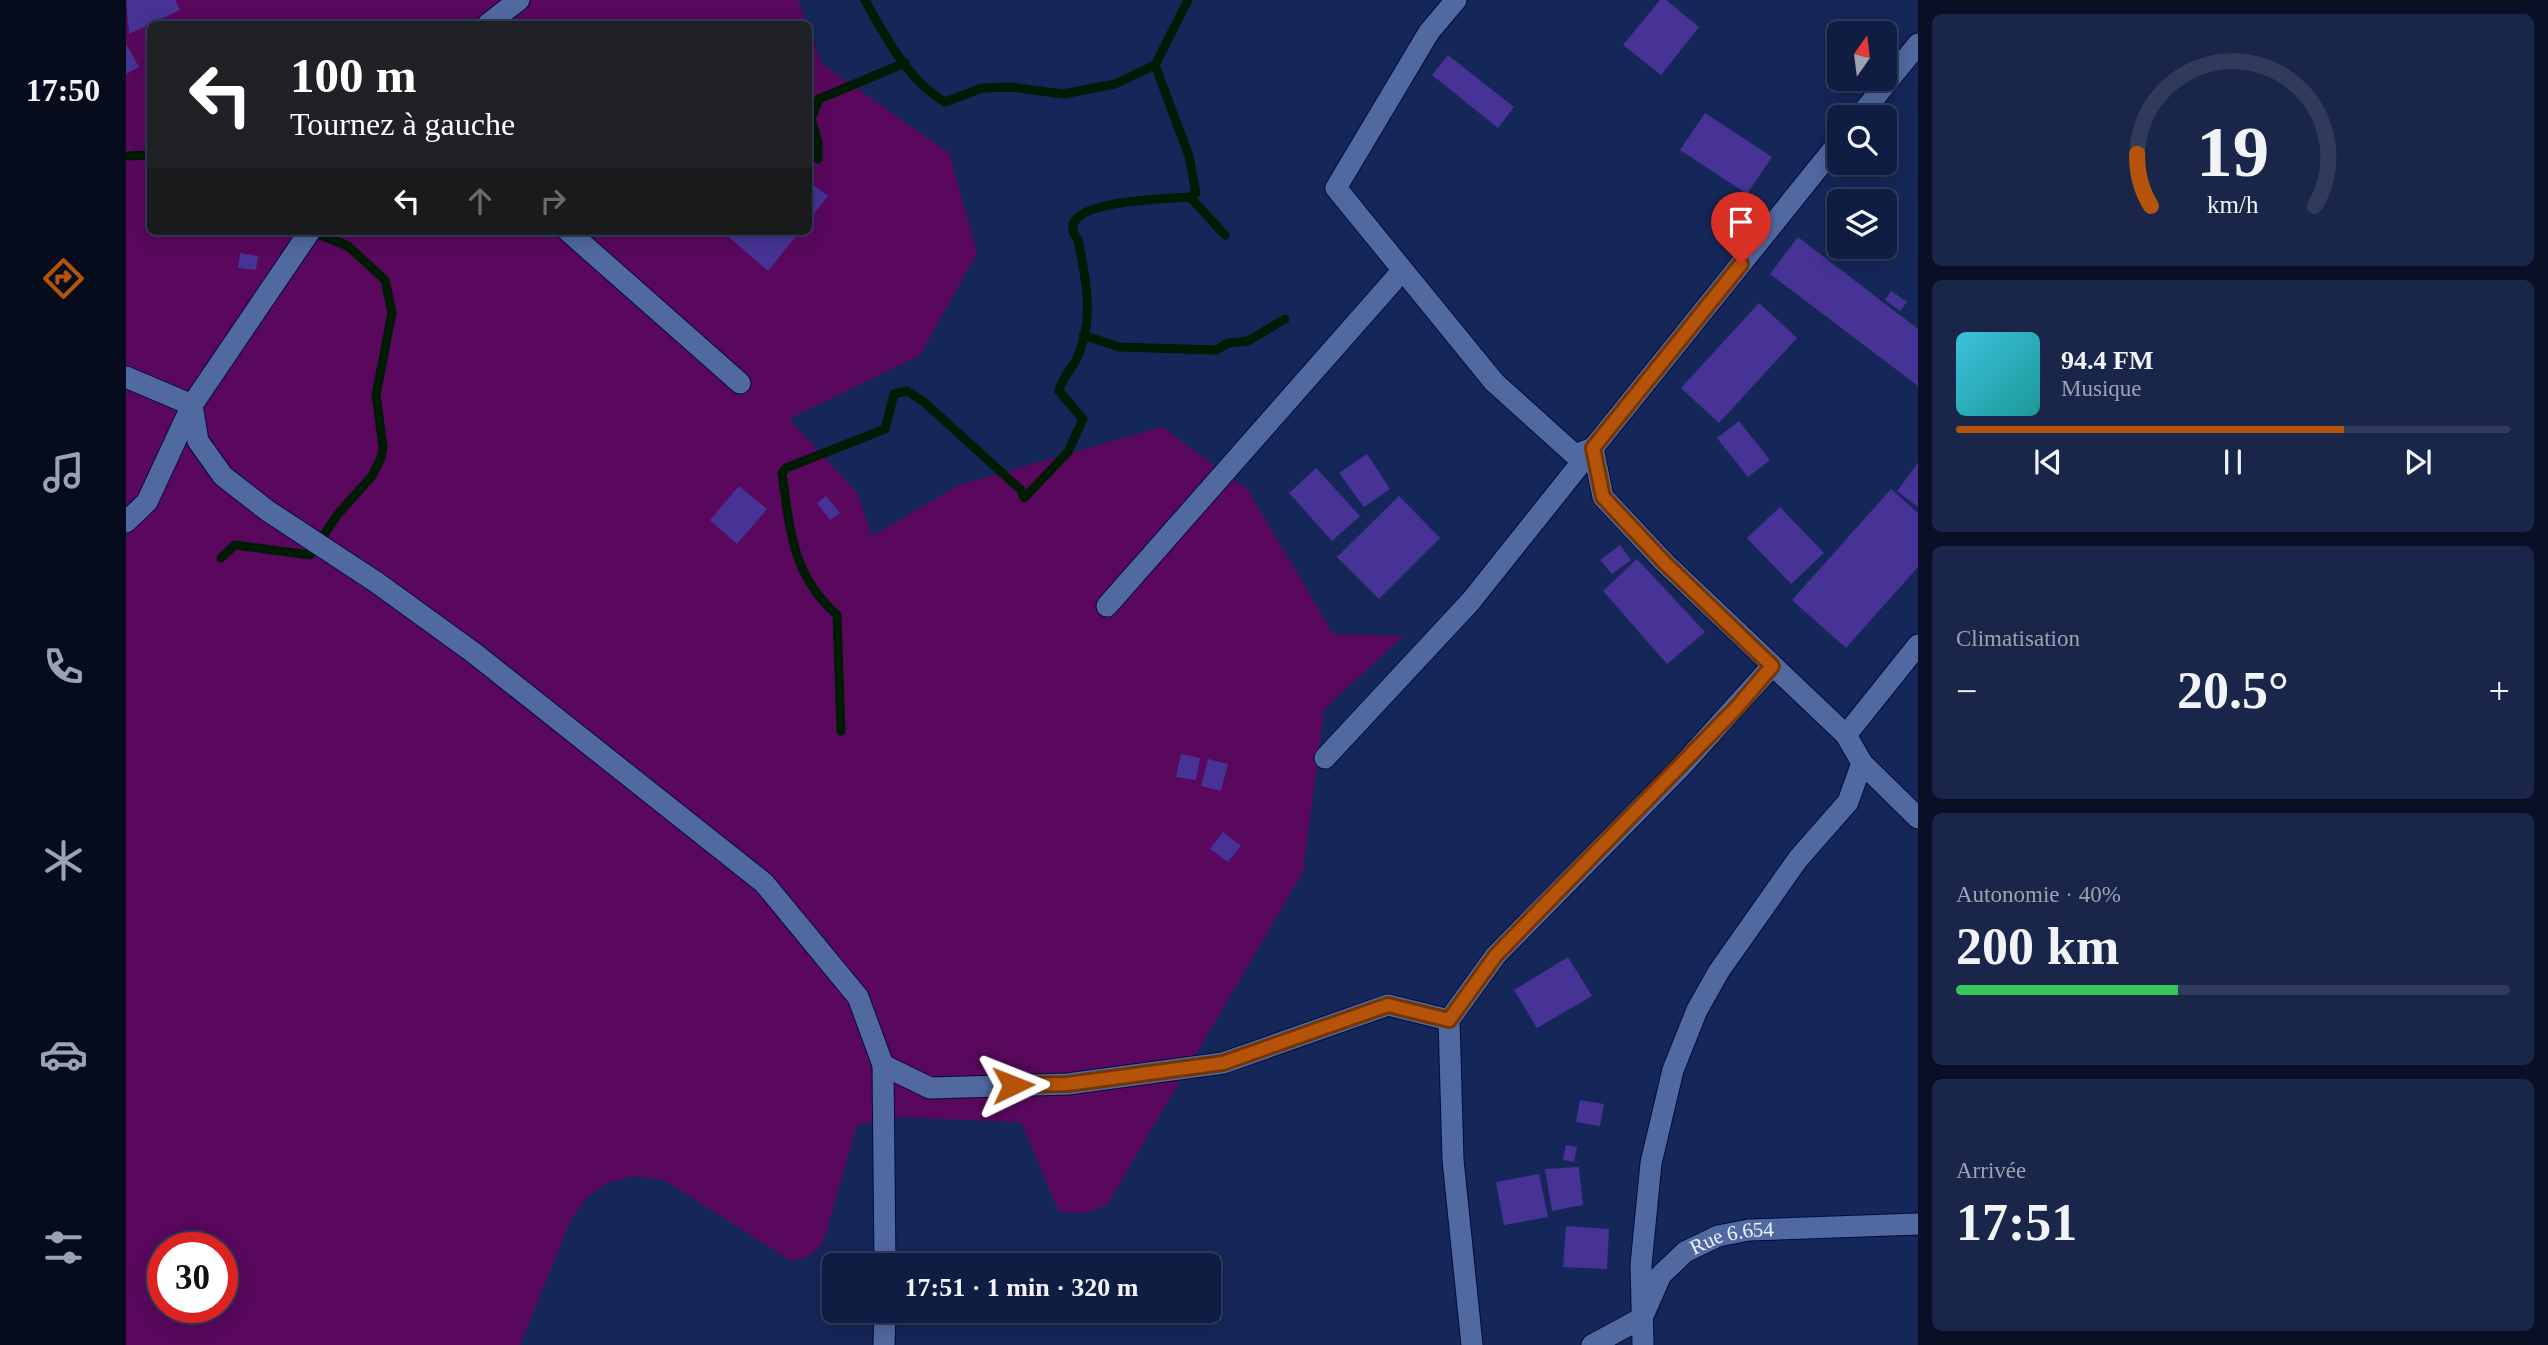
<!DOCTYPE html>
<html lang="fr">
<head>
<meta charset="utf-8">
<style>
  :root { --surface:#101d43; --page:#19264a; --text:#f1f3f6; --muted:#9ca2b2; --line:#303b5c; --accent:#b45309 }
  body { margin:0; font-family:Georgia,serif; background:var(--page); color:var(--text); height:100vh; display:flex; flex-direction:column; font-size:26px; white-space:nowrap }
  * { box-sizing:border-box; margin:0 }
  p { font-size:23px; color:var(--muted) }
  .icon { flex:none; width:38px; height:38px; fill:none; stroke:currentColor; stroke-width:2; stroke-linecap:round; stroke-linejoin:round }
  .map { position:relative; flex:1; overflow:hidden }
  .sheet { display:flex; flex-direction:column; gap:14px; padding:14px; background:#091025; width:630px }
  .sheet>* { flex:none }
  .top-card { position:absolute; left:21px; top:21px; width:665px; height:214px; border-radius:10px; box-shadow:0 4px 18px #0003,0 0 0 2px var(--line); background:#202124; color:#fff; overflow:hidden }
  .needle { width:46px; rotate:14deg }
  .controls { position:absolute; left:1701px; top:21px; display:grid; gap:14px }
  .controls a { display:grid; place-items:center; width:70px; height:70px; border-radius:10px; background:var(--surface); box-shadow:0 4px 18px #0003,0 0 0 2px var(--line); font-size:35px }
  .speed { position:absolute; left:21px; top:1232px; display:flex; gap:14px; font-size:35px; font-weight:700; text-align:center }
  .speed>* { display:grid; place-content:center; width:91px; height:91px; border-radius:50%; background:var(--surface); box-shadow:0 4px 18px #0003,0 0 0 2px var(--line); line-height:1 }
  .speed .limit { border:10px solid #d22; background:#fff; color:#111 }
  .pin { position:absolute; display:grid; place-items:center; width:60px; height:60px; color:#fff; margin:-72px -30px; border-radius:50% 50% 50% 0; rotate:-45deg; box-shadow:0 0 7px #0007 }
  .pin .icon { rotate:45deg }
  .me { position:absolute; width:77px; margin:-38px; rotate:88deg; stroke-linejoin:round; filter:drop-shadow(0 0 5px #0008) }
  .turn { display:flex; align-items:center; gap:24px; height:147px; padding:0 28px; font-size:32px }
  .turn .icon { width:91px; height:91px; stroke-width:2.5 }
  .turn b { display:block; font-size:49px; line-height:60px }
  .lanes { display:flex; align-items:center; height:66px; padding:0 28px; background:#0003; justify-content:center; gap:35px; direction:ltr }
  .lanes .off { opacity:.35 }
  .big { font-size:52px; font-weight:800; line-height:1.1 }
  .sheet .card { flex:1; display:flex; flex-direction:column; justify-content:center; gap:10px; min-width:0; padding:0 24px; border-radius:10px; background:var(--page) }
  .sheet .dial { align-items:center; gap:0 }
  .dial svg { height:182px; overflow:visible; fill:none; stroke:var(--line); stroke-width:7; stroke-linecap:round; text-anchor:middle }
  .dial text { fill:var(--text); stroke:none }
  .song { display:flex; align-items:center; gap:21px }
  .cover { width:84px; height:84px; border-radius:10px; background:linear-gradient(135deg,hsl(190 70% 55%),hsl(180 70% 35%)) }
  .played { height:7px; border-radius:4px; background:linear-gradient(90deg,var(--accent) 70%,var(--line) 70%) }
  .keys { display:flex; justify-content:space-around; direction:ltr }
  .heat { display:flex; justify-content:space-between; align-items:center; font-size:38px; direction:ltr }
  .charge { height:10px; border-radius:5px; background:linear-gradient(90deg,#34c759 40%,var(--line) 0) }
  .trip { position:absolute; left:696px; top:1253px; width:399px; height:70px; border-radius:10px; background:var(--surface); box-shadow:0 4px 18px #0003,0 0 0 2px var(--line); font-weight:800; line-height:70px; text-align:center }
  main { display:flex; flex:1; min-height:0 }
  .tab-bar { display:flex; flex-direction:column; width:126px; justify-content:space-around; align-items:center; background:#060c1b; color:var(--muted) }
  .tab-bar .icon { width:49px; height:49px }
  .tab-bar .on { color:var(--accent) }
  .tab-bar b { font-size:32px; color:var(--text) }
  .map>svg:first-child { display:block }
  .green { fill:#59085d; fill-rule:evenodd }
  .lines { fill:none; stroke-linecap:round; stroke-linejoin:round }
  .stream { stroke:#001b03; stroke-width:9 }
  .building { fill:#463395 }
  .street-casing { stroke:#030c3d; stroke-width:23 }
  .street { stroke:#5169a1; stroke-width:21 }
  .route-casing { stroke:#753606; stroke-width:18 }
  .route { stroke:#b45309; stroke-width:12 }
  .labels { text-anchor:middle; stroke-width:7; stroke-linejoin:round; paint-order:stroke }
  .street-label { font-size:21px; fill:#f0f3fa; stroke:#0c1c4e }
</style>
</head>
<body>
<main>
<nav class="tab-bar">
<b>17:50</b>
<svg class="icon on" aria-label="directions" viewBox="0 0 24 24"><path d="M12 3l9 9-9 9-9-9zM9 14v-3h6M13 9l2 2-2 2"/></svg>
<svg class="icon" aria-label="music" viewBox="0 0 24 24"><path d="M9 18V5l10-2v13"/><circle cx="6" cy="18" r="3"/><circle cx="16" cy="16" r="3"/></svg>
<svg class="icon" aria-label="phone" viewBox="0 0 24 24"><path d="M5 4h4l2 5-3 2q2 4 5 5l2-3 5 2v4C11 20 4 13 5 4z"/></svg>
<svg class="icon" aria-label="climate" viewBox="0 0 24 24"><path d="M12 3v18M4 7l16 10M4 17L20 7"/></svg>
<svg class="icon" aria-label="car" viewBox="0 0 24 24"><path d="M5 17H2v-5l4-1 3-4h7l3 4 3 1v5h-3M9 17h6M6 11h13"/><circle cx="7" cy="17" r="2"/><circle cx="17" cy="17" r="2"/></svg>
<svg class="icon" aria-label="filters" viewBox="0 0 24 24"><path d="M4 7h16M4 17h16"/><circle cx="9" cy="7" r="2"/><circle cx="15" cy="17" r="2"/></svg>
</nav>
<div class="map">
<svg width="1792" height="1345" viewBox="0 0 1792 1345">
  <rect width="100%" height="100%" fill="#152759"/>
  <path class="green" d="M0 0H672L681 24H24V231H682L683 28 696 64 823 153 851 253 794 355 663 419 731 493 746 536 833 485 1036 427 1122 490 1207 634 1277 636 1198 709 1177 872 981 1205 959 1213 933 1212 895 1122 770 1117 731 1125 697 1242C687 1254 681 1259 665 1261L538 1180 507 1176 481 1183 461 1197 444 1221 394 1345H0ZM37 1248H96V1307H37Z"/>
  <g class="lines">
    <path class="stream" d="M739 0C758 35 783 82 819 102L856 88 885 87 937 94 989 84 1029 65 1062 0
      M1029 65 1063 156 1070 193 1064 197
      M0 156 24 155
      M692 159V142L685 119 693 99 779 63
      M1064 197 1099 235
      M957 335 993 347 1090 350 1102 343 1122 341 1159 319
      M95 558 109 545 184 555 212 514 246 476 255 458 257 447 250 395 266 313 259 280 222 246 194 235
      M715 731 711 615C666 575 664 530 656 473L660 468 759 429 768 394 781 391 798 402 895 490 898 498 942 452 957 419 933 391C935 379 946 369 951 358 969 320 960 279 952 240 920 199 1044 199 1064 197"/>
  </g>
  <path class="building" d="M0 0H49L54 10 3 34Z
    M1534 0H1540L1573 27 1535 75 1497 45Z
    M0 44 13 67 0 74Z
    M1322 55 1388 107 1372 128 1306 75Z
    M1579 113 1646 157 1621 194 1554 150Z
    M682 181 702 196 682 221Z
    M600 231H674L642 271 598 233Z
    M1672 237 1792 329V386L1644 274Z
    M114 253 132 256 130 270 112 268Z
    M1765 291 1781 302 1774 311 1759 300Z
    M1633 303 1671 338 1593 423 1555 388Z
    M1613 421 1644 460 1622 477 1591 438Z
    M1241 454 1264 489 1238 507 1213 473Z
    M1792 463V507L1771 491Z
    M1190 468 1234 516 1206 541 1163 493Z
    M613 486 641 509 611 544 584 520Z
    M1765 489 1792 513V567L1720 648 1666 600Z
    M700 496 714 513 704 520 691 503Z
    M1273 496 1314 538 1253 599 1211 557Z
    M1654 507 1698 553 1665 584 1621 538Z
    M1494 545 1505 560 1486 574 1474 560Z
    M1511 559 1579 632 1541 664 1477 591Z
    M1055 754 1074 758 1070 780 1050 777Z
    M1082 759 1102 764 1095 791 1075 786Z
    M1097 832 1115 846 1102 862 1084 849Z
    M1442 957 1466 996 1411 1028 1388 990Z
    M1454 1100 1478 1104 1474 1126 1450 1122Z
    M1440 1145 1451 1147 1448 1162 1437 1160Z
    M1453 1167 1457 1205 1426 1211 1419 1169Z
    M1413 1174 1422 1217 1378 1225 1370 1182Z
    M1440 1226 1483 1229 1481 1269 1437 1267Z"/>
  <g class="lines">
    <g class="street-casing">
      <g id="street">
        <path d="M1330 0 1303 32 1210 188 1368 382 1449 455 1467 448"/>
        <path d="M362 24 393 0"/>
        <path d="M1733 117 1792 44"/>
        <path d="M442 231 614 383"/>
        <path d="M0 377 66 405 72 441 97 476 142 511 250 582 348 653 638 883 732 997 757 1065 759 1265"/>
        <path d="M0 522 21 502 66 405 184 231"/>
        <path d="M981 606 1276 271"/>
        <path d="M1720 735 1792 645"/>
        <path d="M1199 758 1345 601 1467 448"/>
        <path d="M1736 763 1792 818"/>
        <path d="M757 1065 804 1088 942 1084 1097 1063 1262 1005 1323 1020"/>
        <path d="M758 1345 759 1311"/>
        <path d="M1346 1345 1327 1160 1323 1020 1370 955 1554 768 1646 666"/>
        <path id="s1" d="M1466 1345 1516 1318 1535 1275 1559 1252 1592 1236 1623 1230 1792 1224"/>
        <path d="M1517 1345 1515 1265 1525 1163 1547 1070 1571 1010 1593 971 1672 859 1722 802 1736 763 1720 735 1538 562 1477 497 1467 448 1713 142"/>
      </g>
    </g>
    <use href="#street" class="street"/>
  </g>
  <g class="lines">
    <g class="route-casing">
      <path id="route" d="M887 1085 942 1084 1097 1063 1262 1005 1323 1020 1370 955 1612 706 1646 666 1538 562 1477 497 1467 448 1615 264"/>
    </g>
    <use href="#route" class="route"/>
  </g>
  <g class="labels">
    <g class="street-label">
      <text dy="7" stroke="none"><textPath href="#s1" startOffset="187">Rue 6.654</textPath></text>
    </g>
  </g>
</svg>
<div class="controls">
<a><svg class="needle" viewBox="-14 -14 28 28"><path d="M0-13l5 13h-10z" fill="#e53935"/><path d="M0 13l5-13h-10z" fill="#9ca2b2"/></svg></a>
<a><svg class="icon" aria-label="search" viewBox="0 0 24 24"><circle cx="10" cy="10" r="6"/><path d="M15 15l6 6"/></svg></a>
<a><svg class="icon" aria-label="layers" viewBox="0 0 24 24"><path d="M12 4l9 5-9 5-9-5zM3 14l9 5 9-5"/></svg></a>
</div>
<div class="speed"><div class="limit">30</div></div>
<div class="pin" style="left:1615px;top:264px;background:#d93025"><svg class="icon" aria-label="arrive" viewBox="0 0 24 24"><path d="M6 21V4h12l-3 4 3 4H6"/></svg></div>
<svg class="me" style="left:887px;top:1085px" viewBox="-20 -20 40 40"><path d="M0-17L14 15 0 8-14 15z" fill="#b45309" stroke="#fff" stroke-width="4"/></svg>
<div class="trip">17:51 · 1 min · 320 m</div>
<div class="top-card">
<div class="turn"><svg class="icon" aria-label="left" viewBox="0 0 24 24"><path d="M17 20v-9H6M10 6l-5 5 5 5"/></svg><div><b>100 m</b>Tournez à gauche</div></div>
<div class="lanes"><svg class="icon" aria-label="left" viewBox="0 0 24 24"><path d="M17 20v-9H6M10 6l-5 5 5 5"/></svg><svg class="icon off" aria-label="ahead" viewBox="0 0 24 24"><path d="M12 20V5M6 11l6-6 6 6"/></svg><svg class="icon off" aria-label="right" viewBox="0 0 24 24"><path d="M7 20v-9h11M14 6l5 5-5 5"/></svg></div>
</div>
</div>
<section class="sheet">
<div class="card dial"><svg viewBox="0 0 100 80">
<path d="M14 69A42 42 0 1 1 86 69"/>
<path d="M14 69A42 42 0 0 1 8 46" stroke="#b45309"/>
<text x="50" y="56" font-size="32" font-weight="700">19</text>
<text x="50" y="72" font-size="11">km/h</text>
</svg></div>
<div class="card">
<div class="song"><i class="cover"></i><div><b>94.4 FM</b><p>Musique</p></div></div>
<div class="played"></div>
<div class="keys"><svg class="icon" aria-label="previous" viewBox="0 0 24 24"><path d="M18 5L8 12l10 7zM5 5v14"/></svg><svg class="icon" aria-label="pause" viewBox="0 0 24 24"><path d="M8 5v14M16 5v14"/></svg><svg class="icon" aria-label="next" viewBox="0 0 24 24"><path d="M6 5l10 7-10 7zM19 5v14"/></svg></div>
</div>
<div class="card"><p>Climatisation</p>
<div class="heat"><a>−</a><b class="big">20.5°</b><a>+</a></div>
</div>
<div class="card"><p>Autonomie · 40%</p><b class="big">200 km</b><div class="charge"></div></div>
<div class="card"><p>Arrivée</p><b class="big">17:51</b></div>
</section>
</main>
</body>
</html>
